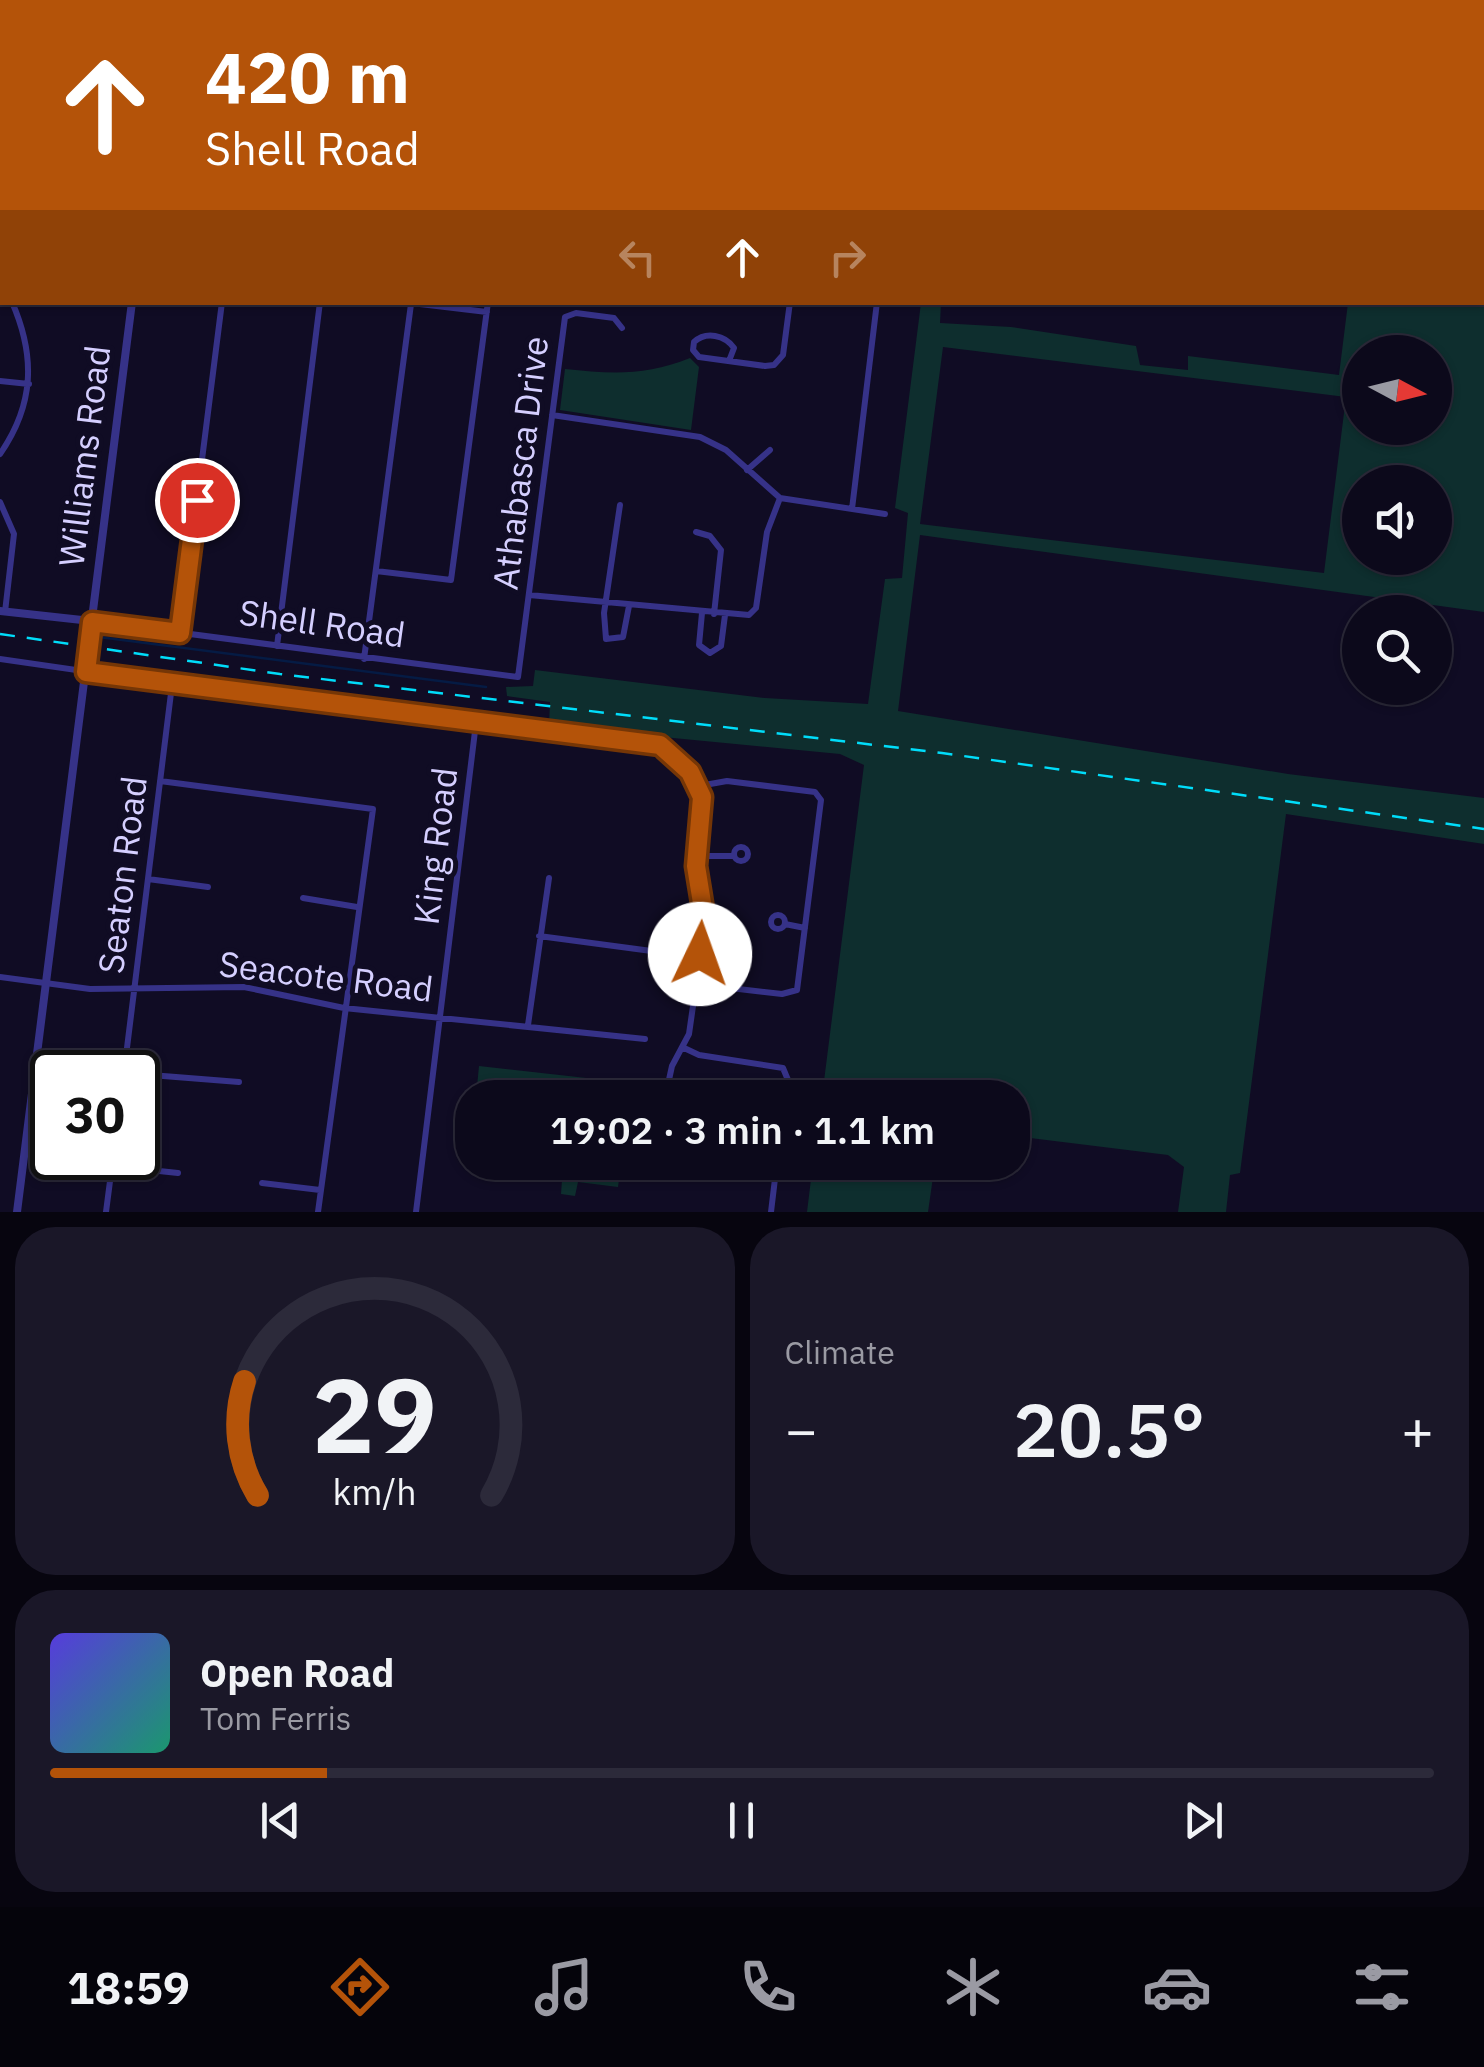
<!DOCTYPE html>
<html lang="en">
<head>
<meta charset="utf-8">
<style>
  :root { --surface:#0c091b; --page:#1a1728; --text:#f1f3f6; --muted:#9a9aa3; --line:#2c2a3a; --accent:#b45309 }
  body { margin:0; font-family:"IBM Plex Sans",sans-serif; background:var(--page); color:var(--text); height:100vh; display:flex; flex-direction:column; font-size:38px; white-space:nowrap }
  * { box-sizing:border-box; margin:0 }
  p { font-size:32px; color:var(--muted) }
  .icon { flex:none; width:55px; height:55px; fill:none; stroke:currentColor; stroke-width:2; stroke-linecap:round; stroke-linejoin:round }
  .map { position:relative; height:1212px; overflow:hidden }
  .drawer { display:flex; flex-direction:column; gap:15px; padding:15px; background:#07050f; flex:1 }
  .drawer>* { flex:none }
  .top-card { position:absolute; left:0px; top:0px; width:1485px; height:305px; box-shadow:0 2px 8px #0004,0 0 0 2px var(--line); background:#b45309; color:#fff; overflow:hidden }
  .needle { width:65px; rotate:97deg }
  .tools { position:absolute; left:1342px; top:335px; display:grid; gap:20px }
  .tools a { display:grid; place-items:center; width:110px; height:110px; border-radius:50%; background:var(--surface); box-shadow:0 2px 8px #0004,0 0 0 2px var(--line); font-size:50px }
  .speed { position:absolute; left:30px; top:1050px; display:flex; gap:20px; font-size:50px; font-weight:700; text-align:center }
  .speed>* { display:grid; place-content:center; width:130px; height:130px; border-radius:50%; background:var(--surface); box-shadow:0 2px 8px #0004,0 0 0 2px var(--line); line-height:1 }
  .speed .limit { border:5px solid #111; border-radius:15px; background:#fff; color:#111 }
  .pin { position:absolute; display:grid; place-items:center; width:85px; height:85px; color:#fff; margin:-42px; border:5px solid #fff; border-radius:50%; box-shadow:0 2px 10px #0007 }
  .me { position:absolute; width:110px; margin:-55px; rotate:3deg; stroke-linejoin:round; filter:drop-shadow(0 0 8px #0008) }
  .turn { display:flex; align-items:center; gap:35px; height:210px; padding:0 40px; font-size:45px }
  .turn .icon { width:130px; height:130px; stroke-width:2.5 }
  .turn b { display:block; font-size:70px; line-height:85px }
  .lanes { display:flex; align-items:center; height:95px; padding:0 40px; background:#0003; justify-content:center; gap:50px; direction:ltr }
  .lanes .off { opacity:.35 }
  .big { font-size:75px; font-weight:600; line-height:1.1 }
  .drawer .tile { flex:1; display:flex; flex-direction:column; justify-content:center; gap:15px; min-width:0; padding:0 35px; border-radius:40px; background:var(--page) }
  .drawer .dial { align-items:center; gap:0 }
  .dial svg { height:260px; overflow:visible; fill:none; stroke:var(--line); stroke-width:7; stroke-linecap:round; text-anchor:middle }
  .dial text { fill:var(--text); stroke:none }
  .song { display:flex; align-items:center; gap:30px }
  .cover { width:120px; height:120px; border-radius:15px; background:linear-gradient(135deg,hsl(250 70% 55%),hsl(160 70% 35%)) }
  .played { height:10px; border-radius:5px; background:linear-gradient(90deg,var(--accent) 20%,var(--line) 20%) }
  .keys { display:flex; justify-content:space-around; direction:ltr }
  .heat { display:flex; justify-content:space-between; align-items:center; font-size:55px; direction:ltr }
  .drawer .tiles { flex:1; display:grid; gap:15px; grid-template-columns:1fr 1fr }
  .tile:last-child { grid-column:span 2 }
  .trip { position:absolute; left:455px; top:1080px; width:575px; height:100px; border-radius:40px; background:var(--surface); box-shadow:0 2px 8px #0004,0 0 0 2px var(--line); font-weight:600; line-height:100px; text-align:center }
  .menu { display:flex; height:160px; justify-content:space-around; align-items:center; background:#05040b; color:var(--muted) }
  .menu .icon { width:70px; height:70px }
  .menu .on { color:var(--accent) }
  .menu b { font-size:45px; color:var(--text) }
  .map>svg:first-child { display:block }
  .green { fill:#0e2e2e; fill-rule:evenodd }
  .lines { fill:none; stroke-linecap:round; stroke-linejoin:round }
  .stream { stroke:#051b44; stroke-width:2.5 }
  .minor { stroke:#363288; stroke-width:6 }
  .tertiary { stroke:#363288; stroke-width:8 }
  .rail { stroke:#00ddfa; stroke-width:2.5; stroke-dasharray:15 12; stroke-linecap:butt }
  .route-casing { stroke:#753606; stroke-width:25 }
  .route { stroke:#b45309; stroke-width:18 }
  .labels { text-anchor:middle; stroke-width:10; stroke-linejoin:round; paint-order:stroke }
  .street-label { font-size:35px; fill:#d5cfff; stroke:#100c24 }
</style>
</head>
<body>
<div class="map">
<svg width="1484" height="1212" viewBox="0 0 1484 1212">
  <rect width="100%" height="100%" fill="#100c24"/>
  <path class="green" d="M1484 295V612L920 535 898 711 1288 774 1484 798V844L1286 814 1240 1173 1230 1175 1226 1212H1178L1184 1167 1168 1155 1013 1136 1012 1098 822 1097 864 765 840 754 549 726 550 702 507 696 506 687 533 686 535 670 765 698 868 704 885 579 902 578 908 513 895 508 921 303H941L940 323 1011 327 1136 346 1140 365 1188 370V356L1339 375 1348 303 1482 302ZM943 347 1346 397 1324 573 920 524ZM1360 352H1435V428H1360ZM1360 482H1435V558H1360Z
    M690 358 699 367 691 430 560 410 565 369C611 374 646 376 690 358Z
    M479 1066 631 1083 629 1097H476Z
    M472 1130V1162L621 1163 618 1187 578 1182 575 1196 561 1194 562 1180 468 1170Z
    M813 1163H935L928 1212H807Z"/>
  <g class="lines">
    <path class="stream" d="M99 637 486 687"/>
    <path class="minor" d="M77 0V2
      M878 0 886 2
      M268 2 269 0
      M620 2 621 0
      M711 2 712 0
      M0 97 2 100
      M0 142 2 141
      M0 284 2 287
      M403 302 487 312
      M729 361 734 348C725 335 706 331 694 342L693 350 699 357 765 366 774 365 783 355 790 302
      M0 381 29 384
      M552 415 700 437 726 450 780 498 885 514
      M0 454C34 405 36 357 12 302
      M747 470 770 450
      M0 502 14 534 5 612
      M620 505 604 613 606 639 623 637 629 606
      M852 509 877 302
      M696 532 710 536 721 550 714 614
      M376 571 451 580 488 302
      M529 595 749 615 756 608 767 532 780 498
      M702 613 699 645 710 653 721 646 725 615
      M91 621 518 677 565 317 576 313 614 318 622 328
      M180 633 222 302
      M277 646 320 302
      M0 659 284 700 649 742 679 758 702 797 696 866 703 925 695 992 689 1034 672 1066 665 1098
      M364 659 411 304
      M160 781 373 809 318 1212
      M734 854a7 7 0 1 1 14 0a7 7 0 1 1-14 0Z
      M696 856H734
      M148 879 208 887
      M303 898 357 907
      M771 922a7 7 0 1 1 14 0a7 7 0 1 1-14 0Z
      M785 924 805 928
      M539 936 659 952
      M0 977 90 989 244 987 344 1008 645 1039
      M696 984 782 994 797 990 821 800 815 792 727 781 699 786
      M528 1025 549 878
      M682 1047 699 1055 783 1068 788 1080 785 1098
      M124 1072 172 685
      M138 1074 239 1082
      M112 1166 178 1173
      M655 1177 657 1162
      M262 1183 320 1190
      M106 1212 113 1158
      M416 1212 476 723
      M771 1212 777 1162"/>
    <path class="tertiary" d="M171 2V0
      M0 611 91 621
      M17 1212 132 302"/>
    <path class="rail" d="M0 634 280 674 942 753 1484 829"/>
  </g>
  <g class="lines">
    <g class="route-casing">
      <path id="route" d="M197 500 180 633 92 622 86 672 660 745 690 772 702 797 696 866 703 909 700 954"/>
    </g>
    <use href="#route" class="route"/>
  </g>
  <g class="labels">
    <g class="street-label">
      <text transform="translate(85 456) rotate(-83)" y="12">Williams Road</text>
      <text transform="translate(521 463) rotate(-83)" y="12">Athabasca Drive</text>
      <text transform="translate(322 624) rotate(8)" y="12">Shell Road</text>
      <text transform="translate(436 846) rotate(-83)" y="12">King Road</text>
      <text transform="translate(123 875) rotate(-83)" y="12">Seaton Road</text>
      <text transform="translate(326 977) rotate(7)" y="12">Seacote Road</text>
    </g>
  </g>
</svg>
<div class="tools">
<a><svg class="needle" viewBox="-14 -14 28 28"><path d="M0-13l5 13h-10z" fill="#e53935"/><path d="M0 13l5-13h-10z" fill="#9a9aa3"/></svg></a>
<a><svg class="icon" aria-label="sound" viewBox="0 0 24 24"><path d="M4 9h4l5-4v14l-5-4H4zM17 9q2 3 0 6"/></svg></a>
<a><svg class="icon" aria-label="search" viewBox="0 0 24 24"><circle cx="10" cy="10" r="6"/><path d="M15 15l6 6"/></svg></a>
</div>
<div class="speed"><div class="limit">30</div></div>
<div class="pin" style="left:197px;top:500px;background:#d93025"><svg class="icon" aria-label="arrive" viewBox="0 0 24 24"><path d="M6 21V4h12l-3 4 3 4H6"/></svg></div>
<svg class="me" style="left:700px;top:954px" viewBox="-20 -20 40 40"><circle r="19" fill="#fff"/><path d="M0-13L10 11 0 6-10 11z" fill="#b45309"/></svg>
<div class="trip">19:02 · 3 min · 1.1 km</div>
<div class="top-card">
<div class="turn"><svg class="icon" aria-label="ahead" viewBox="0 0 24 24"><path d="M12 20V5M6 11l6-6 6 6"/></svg><div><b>420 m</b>Shell Road</div></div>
<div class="lanes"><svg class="icon off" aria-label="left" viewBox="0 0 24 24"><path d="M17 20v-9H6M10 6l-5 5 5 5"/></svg><svg class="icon" aria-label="ahead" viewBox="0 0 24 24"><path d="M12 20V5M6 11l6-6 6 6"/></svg><svg class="icon off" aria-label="right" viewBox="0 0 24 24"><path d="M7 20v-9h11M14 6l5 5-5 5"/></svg></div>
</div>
</div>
<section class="drawer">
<div class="tiles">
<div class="tile dial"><svg viewBox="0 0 100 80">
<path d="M14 69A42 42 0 1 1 86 69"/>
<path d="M14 69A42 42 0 0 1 10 34" stroke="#b45309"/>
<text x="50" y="56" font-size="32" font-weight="700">29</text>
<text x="50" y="72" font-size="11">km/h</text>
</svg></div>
<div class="tile"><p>Climate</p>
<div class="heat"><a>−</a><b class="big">20.5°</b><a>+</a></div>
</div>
<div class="tile">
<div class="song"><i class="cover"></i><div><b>Open Road</b><p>Tom Ferris</p></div></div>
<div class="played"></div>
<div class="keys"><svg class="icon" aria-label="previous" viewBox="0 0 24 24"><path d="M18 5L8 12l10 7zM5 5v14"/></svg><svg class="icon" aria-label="pause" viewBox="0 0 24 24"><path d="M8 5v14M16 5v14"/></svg><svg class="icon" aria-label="next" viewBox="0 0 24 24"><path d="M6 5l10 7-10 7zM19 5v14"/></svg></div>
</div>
</div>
</section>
<nav class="menu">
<b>18:59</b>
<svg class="icon on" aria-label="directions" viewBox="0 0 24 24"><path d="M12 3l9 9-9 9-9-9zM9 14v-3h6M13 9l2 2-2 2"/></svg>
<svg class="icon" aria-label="music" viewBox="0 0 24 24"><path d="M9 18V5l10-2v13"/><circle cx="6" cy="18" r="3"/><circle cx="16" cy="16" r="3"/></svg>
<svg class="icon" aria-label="phone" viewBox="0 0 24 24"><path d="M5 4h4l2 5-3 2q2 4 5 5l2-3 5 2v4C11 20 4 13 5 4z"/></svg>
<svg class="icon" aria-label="climate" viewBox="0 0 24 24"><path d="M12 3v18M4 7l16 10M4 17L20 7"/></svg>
<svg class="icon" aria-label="car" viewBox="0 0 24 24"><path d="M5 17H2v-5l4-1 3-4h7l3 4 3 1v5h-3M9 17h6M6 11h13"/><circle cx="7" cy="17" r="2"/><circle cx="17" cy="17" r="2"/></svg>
<svg class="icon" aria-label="filters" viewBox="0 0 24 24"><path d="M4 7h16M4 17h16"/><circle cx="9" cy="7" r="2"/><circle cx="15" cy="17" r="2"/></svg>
</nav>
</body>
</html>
